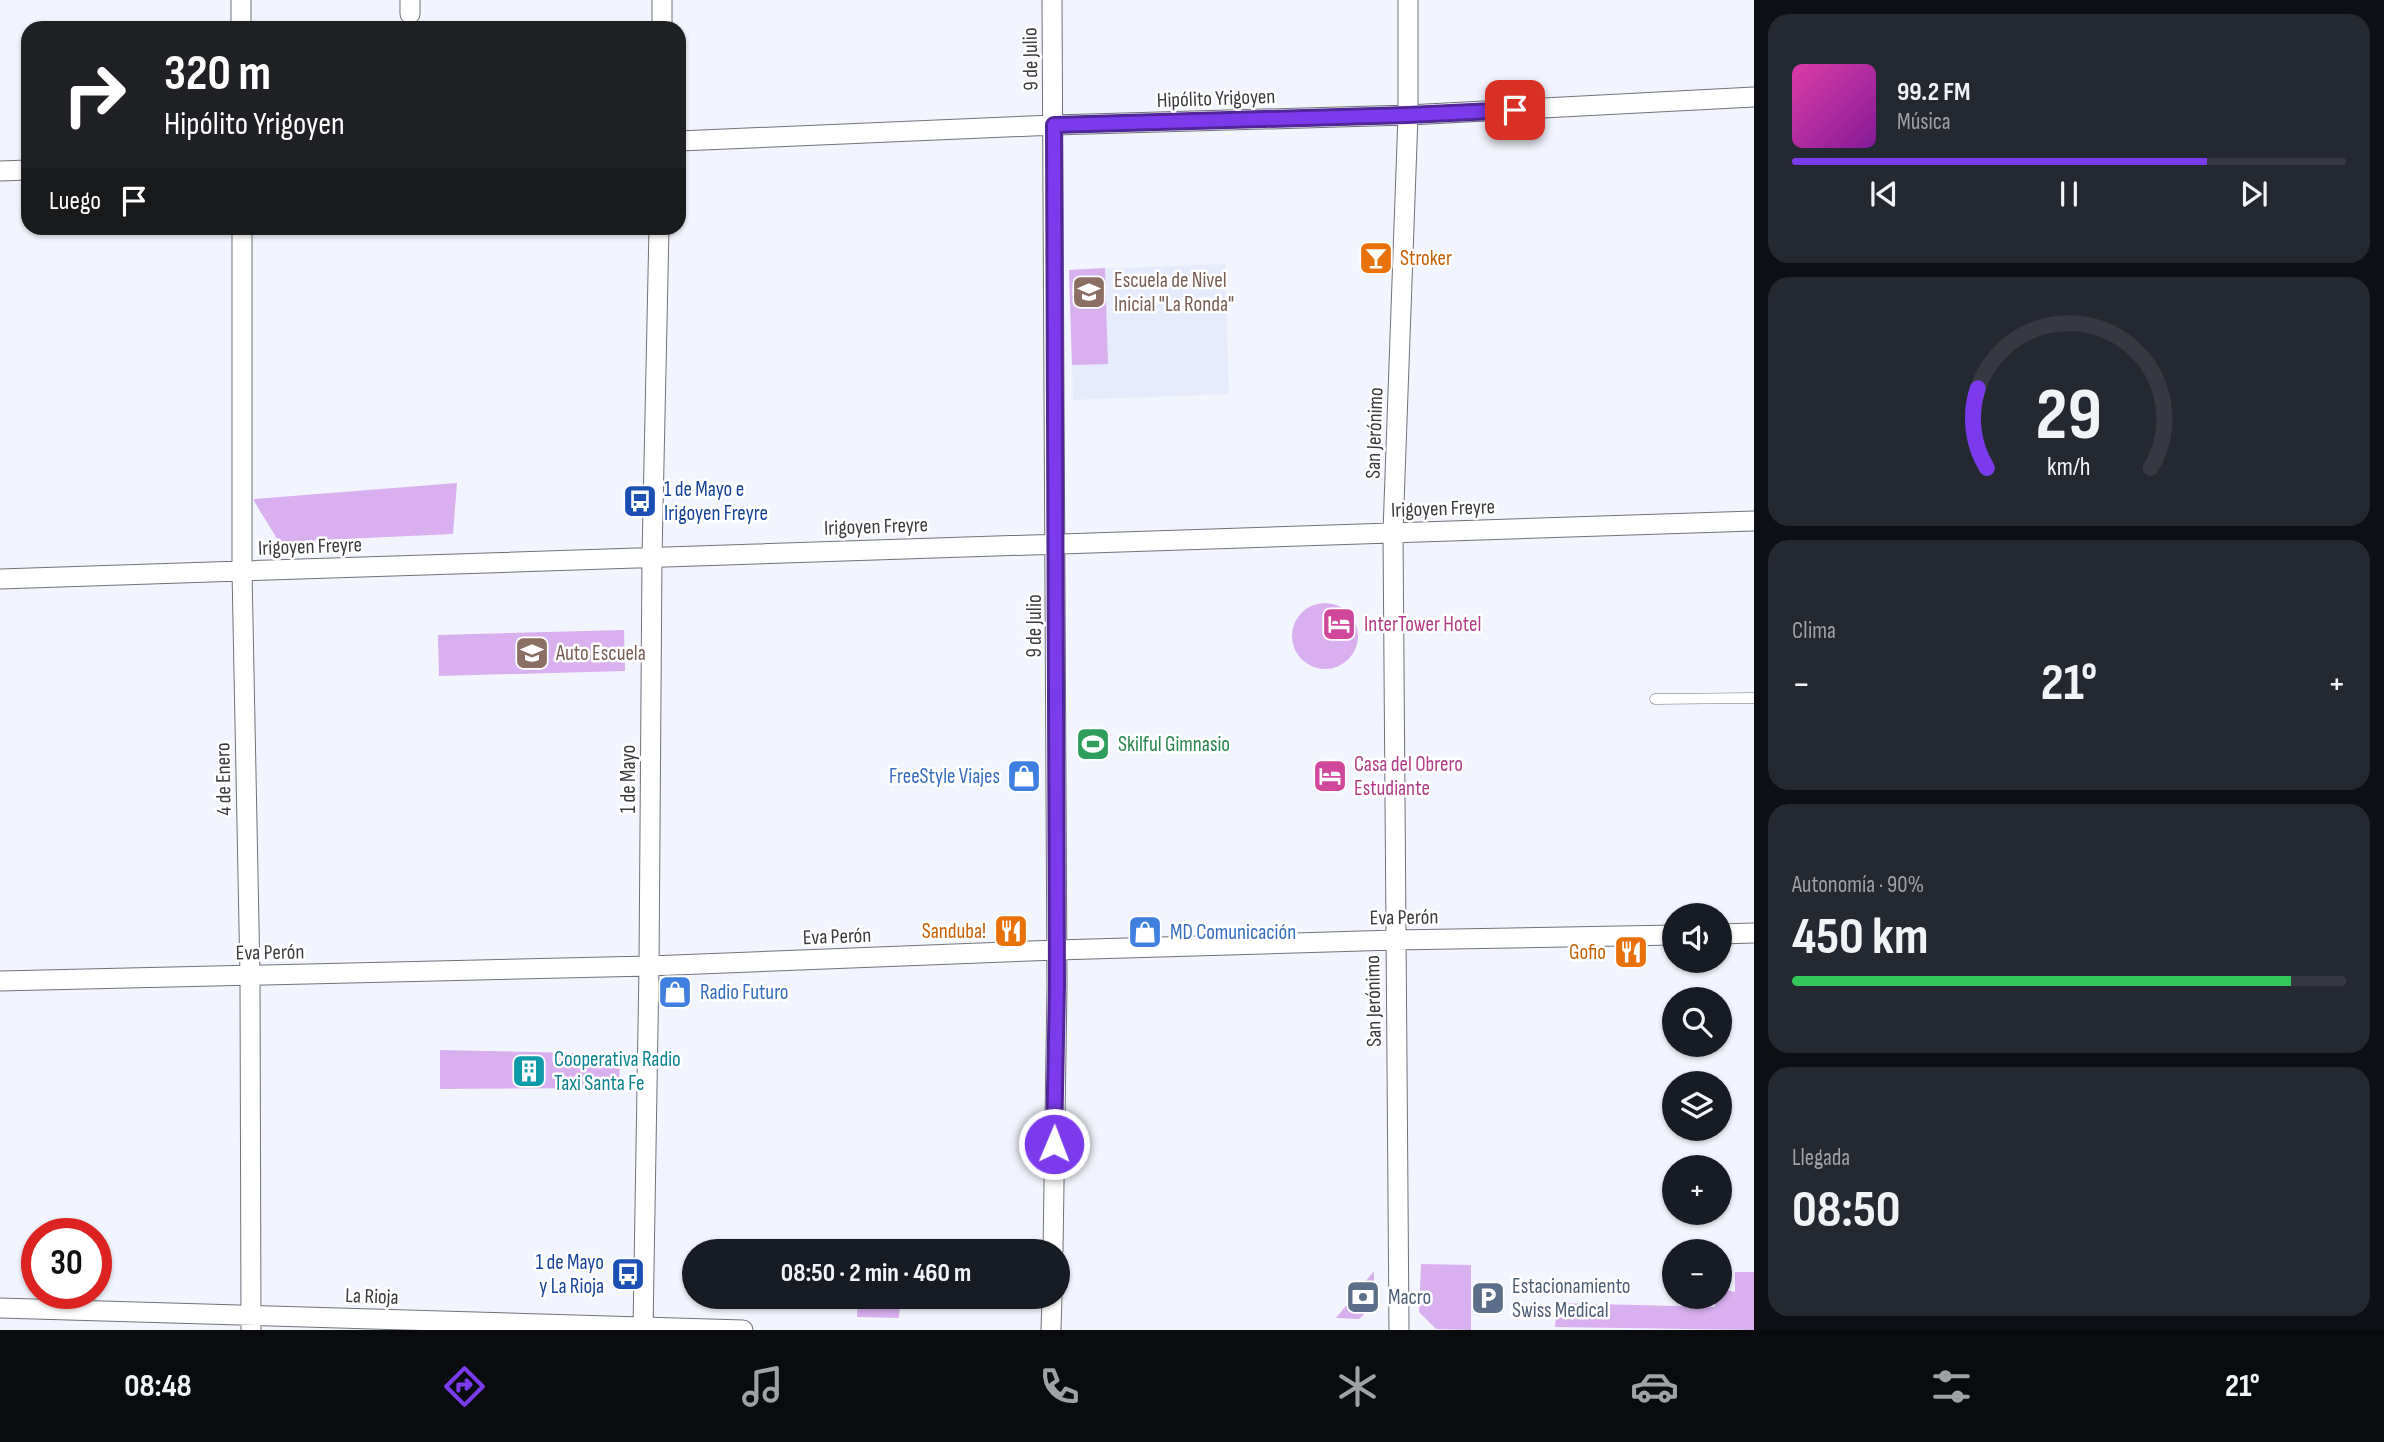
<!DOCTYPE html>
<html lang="es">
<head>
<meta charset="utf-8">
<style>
  :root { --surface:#171b24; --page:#242831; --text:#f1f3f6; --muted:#9ea1a6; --line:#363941; --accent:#7c3aed }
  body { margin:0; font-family:"Sofia Sans Condensed",sans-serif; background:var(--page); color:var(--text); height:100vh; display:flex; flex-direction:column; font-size:26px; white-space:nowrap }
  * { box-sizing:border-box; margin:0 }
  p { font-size:23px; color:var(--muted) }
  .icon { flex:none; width:38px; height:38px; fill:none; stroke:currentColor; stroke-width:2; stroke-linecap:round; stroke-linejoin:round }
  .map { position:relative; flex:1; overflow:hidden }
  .drawer { display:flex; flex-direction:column; gap:14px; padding:14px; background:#0d0f14; width:630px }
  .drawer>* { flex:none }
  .guide { position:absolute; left:21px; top:21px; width:665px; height:214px; border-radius:21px; box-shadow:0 2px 5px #0004; background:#202124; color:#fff; overflow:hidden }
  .buttons { position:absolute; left:1662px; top:903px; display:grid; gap:14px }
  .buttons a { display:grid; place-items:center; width:70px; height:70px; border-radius:50%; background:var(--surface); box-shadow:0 2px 5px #0004; font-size:35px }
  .speed { position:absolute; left:21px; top:1218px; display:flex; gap:14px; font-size:35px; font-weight:700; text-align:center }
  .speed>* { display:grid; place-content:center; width:91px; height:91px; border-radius:50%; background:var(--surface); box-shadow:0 2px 5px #0004; line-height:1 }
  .speed .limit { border:10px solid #d22; background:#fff; color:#111 }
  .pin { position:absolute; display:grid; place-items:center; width:60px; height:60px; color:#fff; margin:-30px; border-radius:14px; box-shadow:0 4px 10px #0006 }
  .me { position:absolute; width:77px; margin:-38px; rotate:1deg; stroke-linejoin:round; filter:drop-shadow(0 0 5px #0008) }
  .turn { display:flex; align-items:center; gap:24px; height:147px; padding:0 28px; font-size:32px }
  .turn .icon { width:91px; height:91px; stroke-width:2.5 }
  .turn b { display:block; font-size:49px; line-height:60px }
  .then { display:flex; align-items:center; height:66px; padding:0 28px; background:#0003; gap:14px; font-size:26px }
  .big { font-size:52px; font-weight:700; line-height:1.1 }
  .drawer .tile { flex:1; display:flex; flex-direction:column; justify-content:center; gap:10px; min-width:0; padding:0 24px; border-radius:21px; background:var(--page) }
  .drawer .dial { align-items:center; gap:0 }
  .dial svg { height:182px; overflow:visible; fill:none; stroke:var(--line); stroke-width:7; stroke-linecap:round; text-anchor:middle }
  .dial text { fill:var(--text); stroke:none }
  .song { display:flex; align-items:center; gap:21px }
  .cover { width:84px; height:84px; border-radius:10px; background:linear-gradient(135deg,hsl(320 70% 55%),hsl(290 70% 35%)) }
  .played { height:7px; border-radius:4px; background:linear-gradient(90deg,var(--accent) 75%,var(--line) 75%) }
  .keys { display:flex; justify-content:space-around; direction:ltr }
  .heat { display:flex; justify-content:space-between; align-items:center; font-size:38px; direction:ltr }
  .charge { height:10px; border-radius:5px; background:linear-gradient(90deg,#34c759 90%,var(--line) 0) }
  .trip { position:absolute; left:682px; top:1239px; width:388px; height:70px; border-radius:35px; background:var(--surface); box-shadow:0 2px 5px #0004; font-weight:700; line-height:70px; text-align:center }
  .tabs { display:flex; height:112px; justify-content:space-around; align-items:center; background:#090b0e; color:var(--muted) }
  .tabs .icon { width:49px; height:49px }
  .tabs .current { color:var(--accent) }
  .tabs b { font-size:32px; color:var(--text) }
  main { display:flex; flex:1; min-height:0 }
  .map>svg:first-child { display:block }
  .built { fill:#e7ecfd }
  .building { fill:#d9afef }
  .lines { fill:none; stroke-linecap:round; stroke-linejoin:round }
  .lane-casing { stroke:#70727a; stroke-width:11 }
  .street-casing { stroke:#70727a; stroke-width:21 }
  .lane { stroke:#fff; stroke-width:10 }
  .street { stroke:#fff; stroke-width:19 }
  .route-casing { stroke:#51269a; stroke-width:18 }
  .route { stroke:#7c3aed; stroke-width:12 }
  .labels { text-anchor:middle; stroke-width:5; stroke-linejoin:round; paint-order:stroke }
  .street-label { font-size:21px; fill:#3a3b3f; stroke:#fff }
  .food-label { font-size:21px; fill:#c56008; stroke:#fff; text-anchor:end }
  .education-label { font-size:21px; fill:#785e54; stroke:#fff; text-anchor:start }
  .transit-label { font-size:21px; fill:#164399; stroke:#fff; text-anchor:start }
  .hotel-label { font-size:21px; fill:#b23c85; stroke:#fff; text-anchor:start }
  .leisure-label { font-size:21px; fill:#27864d; stroke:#fff; text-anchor:start }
  .shop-label { font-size:21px; fill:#366cbe; stroke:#fff; text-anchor:start }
  .culture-label { font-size:21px; fill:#0d838f; stroke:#fff; text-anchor:start }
  .service-label { font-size:21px; fill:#4e5e75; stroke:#fff; text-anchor:start }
</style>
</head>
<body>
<main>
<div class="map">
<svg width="1754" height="1330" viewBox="0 0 1754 1330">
  <rect width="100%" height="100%" fill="#f2f5fe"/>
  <path class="built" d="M1225 264 1229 394 1073 400 1069 270Z"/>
  <path class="building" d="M1105 268 1108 364 1072 365 1069 270Z
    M457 483 453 534 279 542 254 501V499Z
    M1292 636a33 33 0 1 1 66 0a33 33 0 1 1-66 0Z
    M624 630 625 671 439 676 438 635Z
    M440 1050 620 1054 619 1088 440 1089Z
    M1421 1264 1471 1265V1330L1436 1329 1419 1312Z
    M1374 1271V1305L1359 1319 1336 1318Z
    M1735 1272H1754V1330L1555 1327 1557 1303 1715 1307V1297H1720V1288L1735 1292Z
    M858 1297H900L899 1318 857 1317Z"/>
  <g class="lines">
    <g class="lane-casing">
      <path id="lane" d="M1655 699 1754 698"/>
    </g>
    <g class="street-casing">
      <path id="street" d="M241 0V28
        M1052 0 1057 985 1053 1251
        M410 14V0
        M662 28V0
        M679 141 1054 125 1408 115 1754 97
        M0 171 28 170
        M242 228V571L250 976 251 1330
        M0 579 1754 521
        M1720 934 1754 933
        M0 981 649 966 1057 950 1395 940 1675 935
        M0 1308 743 1330
        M643 1330 649 966 652 557 659 228
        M1051 1330 1052 1297
        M1399 1330 1393 532 1408 115V0"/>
    </g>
    <use href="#lane" class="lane"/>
    <use href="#street" class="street"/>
  </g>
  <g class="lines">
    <g class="route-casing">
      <path id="route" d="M1054 1144 1057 985 1054 125 1408 115 1515 110"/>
    </g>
    <use href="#route" class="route"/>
  </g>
  <defs>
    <g id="bar-square" transform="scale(1.75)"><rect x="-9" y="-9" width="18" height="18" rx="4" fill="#e8710a" stroke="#fff"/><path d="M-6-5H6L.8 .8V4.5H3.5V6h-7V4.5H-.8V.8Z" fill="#fff"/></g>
    <g id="school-square" transform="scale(1.75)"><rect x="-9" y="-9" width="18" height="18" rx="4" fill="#8d6e63" stroke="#fff"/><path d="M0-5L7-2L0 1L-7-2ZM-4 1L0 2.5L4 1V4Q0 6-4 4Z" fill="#fff"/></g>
    <g id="bus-square" transform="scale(1.75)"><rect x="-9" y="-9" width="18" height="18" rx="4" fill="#1a4fb4" stroke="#fff"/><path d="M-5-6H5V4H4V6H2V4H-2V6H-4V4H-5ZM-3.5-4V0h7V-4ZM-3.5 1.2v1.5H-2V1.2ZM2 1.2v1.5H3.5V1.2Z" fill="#fff"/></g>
    <g id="hotel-square" transform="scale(1.75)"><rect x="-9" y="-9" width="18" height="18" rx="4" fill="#d1479c" stroke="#fff"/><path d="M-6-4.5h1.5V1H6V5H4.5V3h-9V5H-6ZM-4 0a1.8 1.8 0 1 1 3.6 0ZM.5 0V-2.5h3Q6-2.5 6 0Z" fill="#fff"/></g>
    <g id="stadium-square" transform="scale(1.75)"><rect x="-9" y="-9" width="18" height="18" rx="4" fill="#2e9e5b" stroke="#fff"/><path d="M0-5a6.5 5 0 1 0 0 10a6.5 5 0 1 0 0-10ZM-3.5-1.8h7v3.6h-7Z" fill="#fff"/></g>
    <g id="shop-square" transform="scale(1.75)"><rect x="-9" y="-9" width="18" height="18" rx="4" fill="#3f7fe0" stroke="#fff"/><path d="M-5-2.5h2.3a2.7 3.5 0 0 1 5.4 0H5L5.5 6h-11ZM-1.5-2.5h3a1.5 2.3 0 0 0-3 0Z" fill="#fff"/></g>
    <g id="restaurant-square" transform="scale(1.75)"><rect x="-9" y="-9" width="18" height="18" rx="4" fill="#e8710a" stroke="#fff"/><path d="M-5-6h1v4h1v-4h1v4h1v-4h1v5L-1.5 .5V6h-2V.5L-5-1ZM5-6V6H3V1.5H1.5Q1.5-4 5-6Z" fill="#fff"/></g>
    <g id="building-square" transform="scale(1.75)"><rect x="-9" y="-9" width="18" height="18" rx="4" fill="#0f9aa8" stroke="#fff"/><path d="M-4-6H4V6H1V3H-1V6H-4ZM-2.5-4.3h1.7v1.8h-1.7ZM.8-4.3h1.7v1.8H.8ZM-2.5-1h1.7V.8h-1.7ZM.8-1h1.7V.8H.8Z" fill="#fff"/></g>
    <g id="bank-square" transform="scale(1.75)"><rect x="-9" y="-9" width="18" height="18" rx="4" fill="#5c6f8a" stroke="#fff"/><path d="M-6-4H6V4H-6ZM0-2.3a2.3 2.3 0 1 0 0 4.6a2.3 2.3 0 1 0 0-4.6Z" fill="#fff"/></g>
    <g id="parking-square" transform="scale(1.75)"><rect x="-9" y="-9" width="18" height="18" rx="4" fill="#5c6f8a" stroke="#fff"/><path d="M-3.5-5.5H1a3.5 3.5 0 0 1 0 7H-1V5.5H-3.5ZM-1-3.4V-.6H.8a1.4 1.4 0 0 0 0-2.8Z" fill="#fff"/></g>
  </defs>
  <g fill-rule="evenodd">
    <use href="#bar-square" x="1376" y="258"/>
    <use href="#school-square" x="1089" y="292"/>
    <use href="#bus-square" x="640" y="501"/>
    <use href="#hotel-square" x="1339" y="624"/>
    <use href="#school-square" x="532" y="653"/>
    <use href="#stadium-square" x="1093" y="744"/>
    <use href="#shop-square" x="1024" y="776"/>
    <use href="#hotel-square" x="1330" y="776"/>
    <use href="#restaurant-square" x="1011" y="931"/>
    <use href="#shop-square" x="1145" y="932"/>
    <use href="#restaurant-square" x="1631" y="952"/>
    <use href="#shop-square" x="675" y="992"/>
    <use href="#building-square" x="529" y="1071"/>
    <use href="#bus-square" x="628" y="1274"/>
    <use href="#bank-square" x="1363" y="1297"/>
    <use href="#parking-square" x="1488" y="1298"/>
  </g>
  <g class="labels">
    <g class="street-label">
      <text transform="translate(1030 59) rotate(-91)" y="7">9 de Julio</text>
      <text transform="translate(1216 98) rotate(-2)" y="7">Hipólito Yrigoyen</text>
      <text transform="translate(1374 433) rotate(-88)" y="7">San Jerónimo</text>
      <text transform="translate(1443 508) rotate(-2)" y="7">Irigoyen Freyre</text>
      <text transform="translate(876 526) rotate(-2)" y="7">Irigoyen Freyre</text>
      <text transform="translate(310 546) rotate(-2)" y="7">Irigoyen Freyre</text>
      <text transform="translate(1034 626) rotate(-90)" y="7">9 de Julio</text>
      <text transform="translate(223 779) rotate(-91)" y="7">4 de Enero</text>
      <text transform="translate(628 779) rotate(-90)" y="7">1 de Mayo</text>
      <text transform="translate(1404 917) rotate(-1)" y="7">Eva Perón</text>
      <text transform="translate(837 936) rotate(-2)" y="7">Eva Perón</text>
      <text transform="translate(270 952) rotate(-1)" y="7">Eva Perón</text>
      <text transform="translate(1373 1001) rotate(-91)" y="7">San Jerónimo</text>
      <text transform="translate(372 1296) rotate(2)" y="7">La Rioja</text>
    </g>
    <g class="food-label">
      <text x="1400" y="265" text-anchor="start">Stroker</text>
      <text x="986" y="938">Sanduba!</text>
      <text x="1606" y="959">Gofio</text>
    </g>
    <g class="education-label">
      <text x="1114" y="287">Escuela de Nivel<tspan x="1114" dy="24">Inicial "La Ronda"</tspan></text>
      <text x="556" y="660">Auto Escuela</text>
    </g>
    <g class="transit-label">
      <text x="664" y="496">1 de Mayo e<tspan x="664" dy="24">Irigoyen Freyre</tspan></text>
      <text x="604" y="1269" text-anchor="end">1 de Mayo<tspan x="604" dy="24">y La Rioja</tspan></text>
    </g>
    <g class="hotel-label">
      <text x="1364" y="631">InterTower Hotel</text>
      <text x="1354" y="771">Casa del Obrero<tspan x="1354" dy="24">Estudiante</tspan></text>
    </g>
    <g class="leisure-label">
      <text x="1118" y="751">Skilful Gimnasio</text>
    </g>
    <g class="shop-label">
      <text x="1000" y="783" text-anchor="end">FreeStyle Viajes</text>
      <text x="1170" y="939">MD Comunicación</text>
      <text x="700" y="999">Radio Futuro</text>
    </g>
    <g class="culture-label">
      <text x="554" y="1066">Cooperativa Radio<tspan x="554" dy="24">Taxi Santa Fe</tspan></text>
    </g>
    <g class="service-label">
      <text x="1512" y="1293">Estacionamiento<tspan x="1512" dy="24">Swiss Medical</tspan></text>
      <text x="1388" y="1304">Macro</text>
    </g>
  </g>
</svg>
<div class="buttons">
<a><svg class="icon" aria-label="sound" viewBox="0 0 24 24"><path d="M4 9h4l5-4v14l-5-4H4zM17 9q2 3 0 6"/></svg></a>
<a><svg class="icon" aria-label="search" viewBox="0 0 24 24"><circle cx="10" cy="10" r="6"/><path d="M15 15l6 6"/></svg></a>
<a><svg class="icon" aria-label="layers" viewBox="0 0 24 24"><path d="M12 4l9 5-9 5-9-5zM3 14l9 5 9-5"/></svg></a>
<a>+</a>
<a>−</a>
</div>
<div class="speed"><div class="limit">30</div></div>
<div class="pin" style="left:1515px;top:110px;background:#d93025"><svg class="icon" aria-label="arrive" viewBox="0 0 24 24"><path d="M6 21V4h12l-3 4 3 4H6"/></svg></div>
<svg class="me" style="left:1054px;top:1144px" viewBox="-20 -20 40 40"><circle r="17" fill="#7c3aed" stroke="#fff" stroke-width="3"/><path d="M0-11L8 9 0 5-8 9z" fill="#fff"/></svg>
<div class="trip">08:50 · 2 min · 460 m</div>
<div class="guide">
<div class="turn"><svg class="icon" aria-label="right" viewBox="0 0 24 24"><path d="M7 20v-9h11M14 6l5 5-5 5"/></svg><div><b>320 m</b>Hipólito Yrigoyen</div></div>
<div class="then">Luego<svg class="icon" aria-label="arrive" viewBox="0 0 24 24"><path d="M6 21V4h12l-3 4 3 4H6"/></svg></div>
</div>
</div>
<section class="drawer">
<div class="tile">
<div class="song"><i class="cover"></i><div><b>99.2 FM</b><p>Música</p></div></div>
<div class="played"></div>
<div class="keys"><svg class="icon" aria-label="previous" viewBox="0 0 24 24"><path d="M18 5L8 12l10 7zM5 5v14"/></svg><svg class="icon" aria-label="pause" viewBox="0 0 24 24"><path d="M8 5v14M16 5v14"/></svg><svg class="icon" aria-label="next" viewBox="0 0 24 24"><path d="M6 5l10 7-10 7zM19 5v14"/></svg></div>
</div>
<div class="tile dial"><svg viewBox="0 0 100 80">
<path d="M14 69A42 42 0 1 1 86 69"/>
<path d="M14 69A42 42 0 0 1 10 34" stroke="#7c3aed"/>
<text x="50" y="56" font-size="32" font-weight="700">29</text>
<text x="50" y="72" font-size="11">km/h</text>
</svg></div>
<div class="tile"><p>Clima</p>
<div class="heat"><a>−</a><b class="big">21°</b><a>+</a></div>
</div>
<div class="tile"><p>Autonomía · 90%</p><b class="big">450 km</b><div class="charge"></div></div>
<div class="tile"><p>Llegada</p><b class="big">08:50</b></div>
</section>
</main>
<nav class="tabs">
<b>08:48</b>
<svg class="icon current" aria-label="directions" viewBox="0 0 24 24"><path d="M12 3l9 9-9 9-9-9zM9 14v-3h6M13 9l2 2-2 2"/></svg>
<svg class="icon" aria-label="music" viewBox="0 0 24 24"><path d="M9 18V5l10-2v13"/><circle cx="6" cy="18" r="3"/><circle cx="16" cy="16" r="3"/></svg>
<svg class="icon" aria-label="phone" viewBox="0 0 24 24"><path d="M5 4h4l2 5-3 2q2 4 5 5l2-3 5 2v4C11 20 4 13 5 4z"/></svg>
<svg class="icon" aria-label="climate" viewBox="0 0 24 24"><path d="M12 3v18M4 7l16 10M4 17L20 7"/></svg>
<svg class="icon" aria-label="car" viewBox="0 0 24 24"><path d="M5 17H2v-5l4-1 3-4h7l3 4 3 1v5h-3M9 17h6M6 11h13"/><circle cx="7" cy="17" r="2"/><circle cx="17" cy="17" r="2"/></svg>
<svg class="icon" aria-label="filters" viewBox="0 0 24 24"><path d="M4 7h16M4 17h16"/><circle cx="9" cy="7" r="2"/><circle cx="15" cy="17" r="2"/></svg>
<b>21°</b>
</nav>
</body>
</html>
